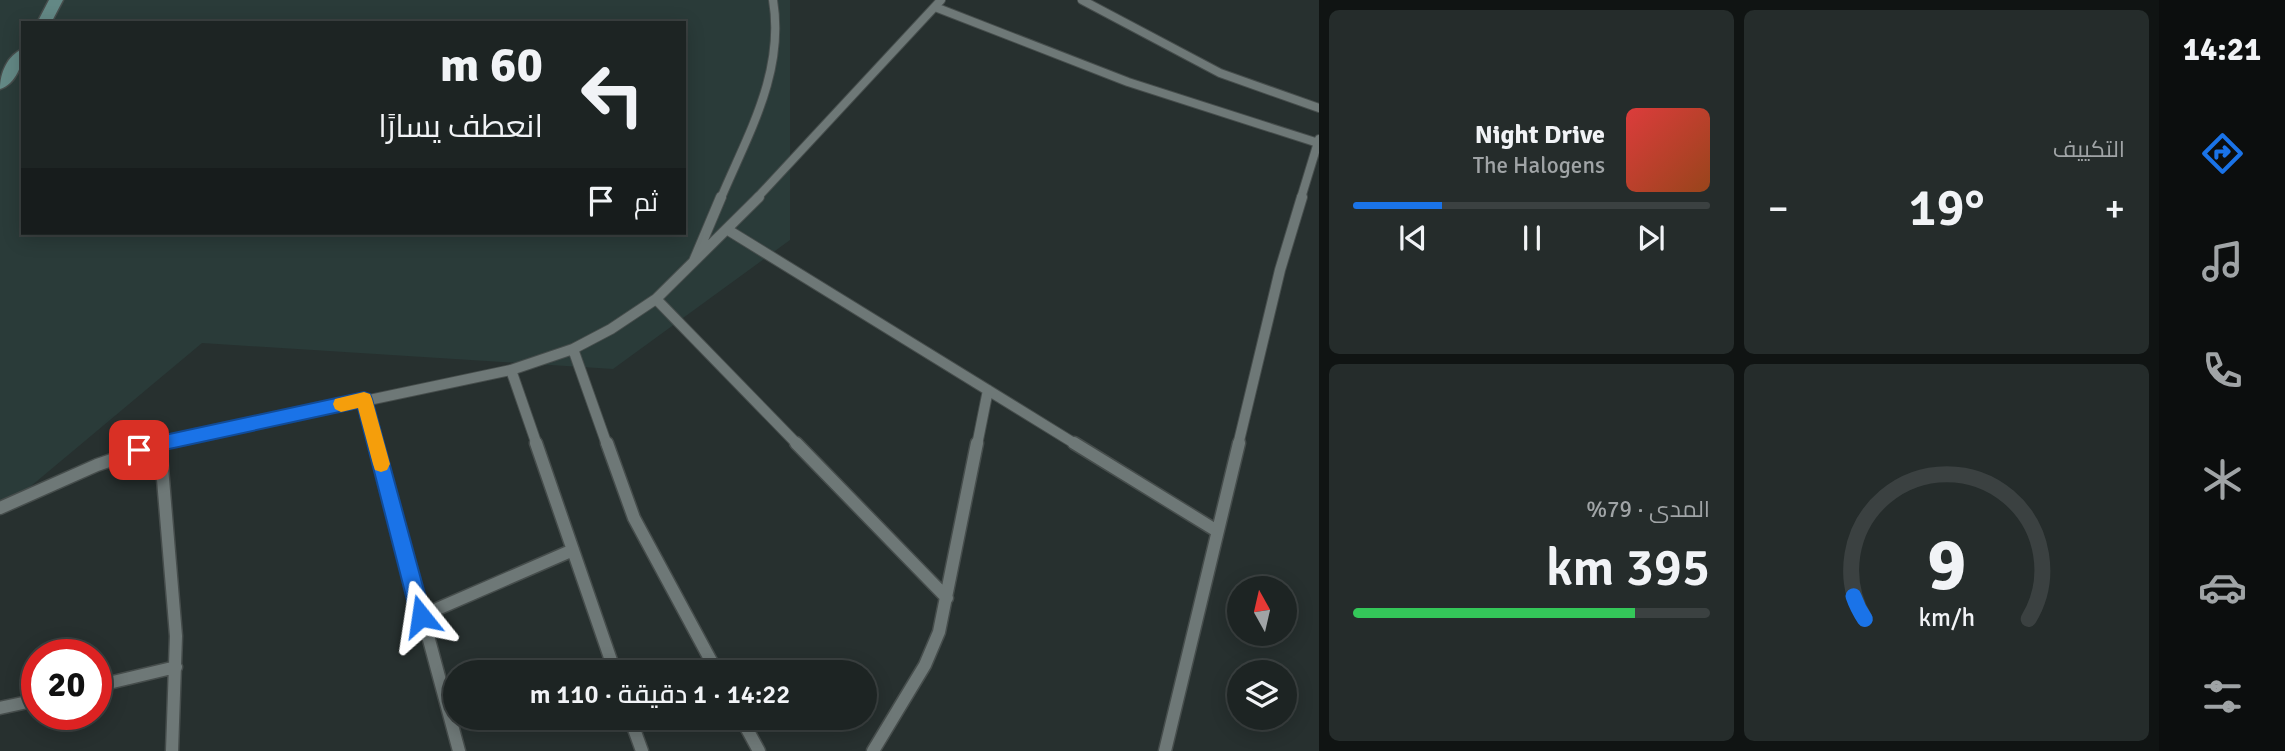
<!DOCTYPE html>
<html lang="ar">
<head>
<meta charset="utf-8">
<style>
  :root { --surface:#1d2423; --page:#252c2b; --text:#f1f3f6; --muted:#a0a4a6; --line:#3b4141; --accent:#1a73e8 }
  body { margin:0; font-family:Signika,Cairo,sans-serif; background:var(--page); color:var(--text); direction:rtl; height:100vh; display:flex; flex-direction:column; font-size:26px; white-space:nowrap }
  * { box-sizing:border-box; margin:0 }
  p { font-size:23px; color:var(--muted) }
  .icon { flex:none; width:38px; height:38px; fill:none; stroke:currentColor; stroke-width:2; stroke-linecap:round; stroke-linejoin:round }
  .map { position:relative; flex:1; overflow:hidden; direction:ltr }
  .side { display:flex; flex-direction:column; gap:10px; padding:10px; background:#101413; width:840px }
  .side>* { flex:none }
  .top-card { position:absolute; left:21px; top:21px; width:665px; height:214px; border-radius:0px; box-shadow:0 4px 18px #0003,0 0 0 2px var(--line); direction:rtl; background:#1d2423; color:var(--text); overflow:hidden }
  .needle { width:46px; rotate:352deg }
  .controls { position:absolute; left:1227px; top:576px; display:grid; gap:14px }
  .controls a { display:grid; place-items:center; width:70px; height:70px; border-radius:50%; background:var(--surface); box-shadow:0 4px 18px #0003,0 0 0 2px var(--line); font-size:35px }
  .speed { position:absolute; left:21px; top:639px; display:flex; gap:14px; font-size:35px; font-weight:700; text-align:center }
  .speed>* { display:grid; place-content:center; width:91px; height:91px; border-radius:50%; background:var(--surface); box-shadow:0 4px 18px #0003,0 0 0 2px var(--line); line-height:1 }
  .speed .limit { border:10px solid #d22; background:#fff; color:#111 }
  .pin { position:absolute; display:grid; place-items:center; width:60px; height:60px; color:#fff; margin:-30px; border-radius:14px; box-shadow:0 4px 10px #0006 }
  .me { position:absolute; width:77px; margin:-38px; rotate:345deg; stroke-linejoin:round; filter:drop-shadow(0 0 5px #0008) }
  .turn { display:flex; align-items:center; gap:24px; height:147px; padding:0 28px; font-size:32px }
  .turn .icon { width:91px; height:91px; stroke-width:2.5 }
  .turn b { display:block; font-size:49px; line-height:60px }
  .then { display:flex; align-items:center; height:66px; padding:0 28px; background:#0003; gap:14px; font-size:26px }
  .big { font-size:52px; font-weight:600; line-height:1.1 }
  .side .widget { flex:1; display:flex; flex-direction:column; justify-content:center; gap:10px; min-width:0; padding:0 24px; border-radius:10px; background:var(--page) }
  .side .dial { align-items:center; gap:0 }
  .dial svg { height:182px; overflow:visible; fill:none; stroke:var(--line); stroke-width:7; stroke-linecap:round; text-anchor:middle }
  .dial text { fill:var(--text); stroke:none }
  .song { display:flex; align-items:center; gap:21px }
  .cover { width:84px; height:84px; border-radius:10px; background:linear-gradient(135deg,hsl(0 70% 55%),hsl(20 70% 35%)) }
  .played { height:7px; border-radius:4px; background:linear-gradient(90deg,var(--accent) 25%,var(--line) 25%) }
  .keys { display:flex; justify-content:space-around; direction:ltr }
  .heat { display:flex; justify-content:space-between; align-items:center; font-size:38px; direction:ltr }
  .charge { height:10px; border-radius:5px; background:linear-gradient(90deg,#34c759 79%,var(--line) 0) }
  .side .tiles { flex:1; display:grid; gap:10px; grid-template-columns:repeat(2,1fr) }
  .trip { position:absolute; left:443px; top:660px; width:434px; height:70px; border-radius:35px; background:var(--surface); box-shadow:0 4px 18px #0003,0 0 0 2px var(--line); font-weight:600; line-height:70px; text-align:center; direction:rtl }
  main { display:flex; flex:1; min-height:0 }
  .dock { display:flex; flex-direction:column; width:126px; justify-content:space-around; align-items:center; background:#0c0e0e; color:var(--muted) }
  .dock .icon { width:49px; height:49px }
  .dock .current { color:var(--accent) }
  .dock b { font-size:32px; color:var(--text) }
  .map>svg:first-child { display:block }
  .built { fill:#2a3b39; fill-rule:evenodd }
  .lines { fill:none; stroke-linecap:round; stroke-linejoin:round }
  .lane-far2-casing { stroke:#464d4c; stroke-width:10 }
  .lane-far1-casing { stroke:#464d4c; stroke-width:12 }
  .lane-casing { stroke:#464d4c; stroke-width:15 }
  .secondary-casing { stroke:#464d4c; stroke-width:3 }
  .lane-far2 { stroke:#6e7877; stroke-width:8 }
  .lane-far1 { stroke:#6e7877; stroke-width:10 }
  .lane { stroke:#6e7877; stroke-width:12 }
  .secondary { fill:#638885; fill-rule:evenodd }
  .route { fill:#1a73e8; stroke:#114b97; stroke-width:2 }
  .slow { fill:#f59e0b }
</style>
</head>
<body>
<main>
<nav class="dock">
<b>14:21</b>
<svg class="icon current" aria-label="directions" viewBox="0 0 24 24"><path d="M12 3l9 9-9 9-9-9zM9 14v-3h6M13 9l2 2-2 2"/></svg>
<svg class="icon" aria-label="music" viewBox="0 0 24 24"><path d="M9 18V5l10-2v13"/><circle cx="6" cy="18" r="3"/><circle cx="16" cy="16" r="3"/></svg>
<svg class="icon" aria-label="phone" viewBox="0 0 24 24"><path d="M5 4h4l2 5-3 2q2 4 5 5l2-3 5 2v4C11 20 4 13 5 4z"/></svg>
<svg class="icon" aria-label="climate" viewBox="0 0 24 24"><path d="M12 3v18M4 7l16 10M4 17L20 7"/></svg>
<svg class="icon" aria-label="car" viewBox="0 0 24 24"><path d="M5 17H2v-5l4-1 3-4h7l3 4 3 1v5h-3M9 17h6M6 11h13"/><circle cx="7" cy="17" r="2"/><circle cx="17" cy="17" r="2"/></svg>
<svg class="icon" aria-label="filters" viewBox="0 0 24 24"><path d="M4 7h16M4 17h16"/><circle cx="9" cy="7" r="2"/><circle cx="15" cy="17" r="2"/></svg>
</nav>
<section class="side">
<div class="tiles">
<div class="widget"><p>التكييف</p>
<div class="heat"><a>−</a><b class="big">19°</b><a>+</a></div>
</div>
<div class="widget">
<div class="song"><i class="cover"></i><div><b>Night Drive</b><p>The Halogens</p></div></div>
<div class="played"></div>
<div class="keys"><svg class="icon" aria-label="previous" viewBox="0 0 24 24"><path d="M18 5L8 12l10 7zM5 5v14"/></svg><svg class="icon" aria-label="pause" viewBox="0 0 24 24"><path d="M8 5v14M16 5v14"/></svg><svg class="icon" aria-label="next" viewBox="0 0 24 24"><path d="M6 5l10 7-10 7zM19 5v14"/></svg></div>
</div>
<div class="widget dial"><svg viewBox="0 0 100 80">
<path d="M14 69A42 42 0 1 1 86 69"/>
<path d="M14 69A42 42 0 0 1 9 59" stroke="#1a73e8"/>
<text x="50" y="56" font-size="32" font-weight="700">9</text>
<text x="50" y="72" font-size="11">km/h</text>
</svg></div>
<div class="widget"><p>المدى · 79%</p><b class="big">395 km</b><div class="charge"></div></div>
</div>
</section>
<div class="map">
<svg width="1319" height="751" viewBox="0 0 1319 751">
  <rect width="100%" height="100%" fill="#27302f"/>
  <path class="built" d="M0 0H790V240L613 369 202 343 0 512ZM23 23H684V233H23Z"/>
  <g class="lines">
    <g class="lane-far2-casing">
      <path id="lane-far2" d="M1082 0 1220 73 1319 108
        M935 7 1128 82 1318 143
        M721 198C748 134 785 72 773 0
        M757 198 941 0
        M1301 198 1319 139"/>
    </g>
    <g class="lane-far1-casing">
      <path id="lane-far1" d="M728 230 1077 445
        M694 261 721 197
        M656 299 798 445
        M573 349 607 445
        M511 370 537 445
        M364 399 376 445
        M156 445 511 370 573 349 611 329 656 299 759 197
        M977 445 988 390
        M1238 445 1280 270 1302 197"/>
    </g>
    <g class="lane-casing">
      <path id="lane" d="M160 443 176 636 172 751
        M376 443 459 751
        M536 443 615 672
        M607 443 634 518 717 672
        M796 443 947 598
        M1074 443 1217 531
        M0 508 97 465 161 443
        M421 616 573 550
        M96 686 176 667
        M0 708 37 700
        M630 718 642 751
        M741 718 759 751
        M873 751 925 665 939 632 977 443
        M1165 751 1239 443"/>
    </g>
    <g class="secondary-casing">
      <path id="secondary" d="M49 0H63L51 23H37Z
        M23 49C23 64 16 84 0 89 0 74 7 55 23 49Z"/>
    </g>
    <use href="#lane-far2" class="lane-far2"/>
    <use href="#lane-far1" class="lane-far1"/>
    <use href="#lane" class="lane"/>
    <use href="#secondary" class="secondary"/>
  </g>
  <path class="route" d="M364 392 370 394 372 399 431 616 428 623 421 626 414 623 411 616 358 408 160 451 139 458 133 456 130 450 133 445 160 436Z"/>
  <path class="slow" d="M364 392 370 394 372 399 390 464 387 470 381 472 375 470 373 464 358 408 341 412 335 409 333 404 335 399Z"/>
</svg>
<div class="controls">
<a><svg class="needle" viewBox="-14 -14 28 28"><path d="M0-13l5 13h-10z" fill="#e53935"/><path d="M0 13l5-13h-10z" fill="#a0a4a6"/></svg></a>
<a><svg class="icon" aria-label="layers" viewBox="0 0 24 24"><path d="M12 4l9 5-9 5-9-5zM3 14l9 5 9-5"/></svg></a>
</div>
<div class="speed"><div class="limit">20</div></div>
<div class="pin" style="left:139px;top:450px;background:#d93025"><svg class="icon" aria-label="arrive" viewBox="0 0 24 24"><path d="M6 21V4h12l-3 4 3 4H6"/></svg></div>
<svg class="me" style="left:421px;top:616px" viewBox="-20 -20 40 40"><path d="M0-17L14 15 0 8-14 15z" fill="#1a73e8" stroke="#fff" stroke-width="4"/></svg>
<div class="trip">14:22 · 1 دقيقة · 110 m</div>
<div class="top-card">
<div class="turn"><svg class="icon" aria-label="left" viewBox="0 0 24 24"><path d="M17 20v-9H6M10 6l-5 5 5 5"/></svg><div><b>60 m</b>انعطف يسارًا</div></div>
<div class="then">ثم<svg class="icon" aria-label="arrive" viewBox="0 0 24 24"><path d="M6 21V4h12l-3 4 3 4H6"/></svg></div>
</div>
</div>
</main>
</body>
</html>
